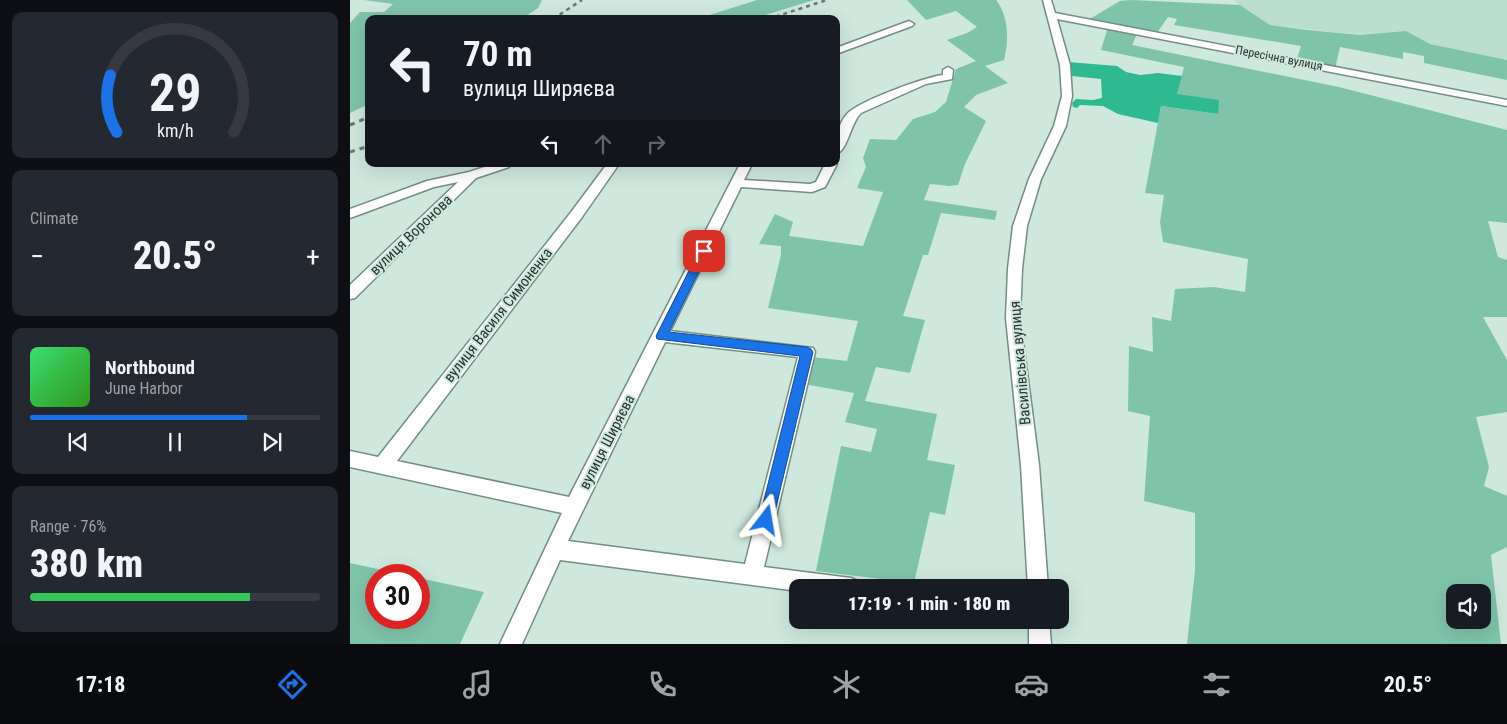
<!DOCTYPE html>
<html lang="en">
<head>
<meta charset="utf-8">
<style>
  :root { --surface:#171b24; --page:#242831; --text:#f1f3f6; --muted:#9ea1a6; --line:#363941; --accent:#1a73e8 }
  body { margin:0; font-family:"Roboto Condensed",sans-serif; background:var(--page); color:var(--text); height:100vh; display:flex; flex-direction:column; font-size:19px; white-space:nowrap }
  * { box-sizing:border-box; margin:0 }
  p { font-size:16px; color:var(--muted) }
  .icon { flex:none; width:28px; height:28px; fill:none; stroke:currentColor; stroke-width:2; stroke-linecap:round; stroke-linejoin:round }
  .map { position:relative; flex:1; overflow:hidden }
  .panel { display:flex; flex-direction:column; gap:12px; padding:12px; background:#0d0f14; width:350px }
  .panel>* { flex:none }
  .guide { position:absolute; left:15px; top:15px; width:475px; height:152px; border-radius:10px; box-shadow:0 5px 20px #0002; background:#171b24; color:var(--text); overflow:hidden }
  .tools { position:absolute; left:1096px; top:584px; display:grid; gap:10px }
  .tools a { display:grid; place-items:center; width:45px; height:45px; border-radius:10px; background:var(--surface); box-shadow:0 5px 20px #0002; font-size:25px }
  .speed { position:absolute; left:15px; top:564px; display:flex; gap:10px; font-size:25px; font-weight:700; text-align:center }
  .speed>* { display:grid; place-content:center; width:65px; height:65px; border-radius:50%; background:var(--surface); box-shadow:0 5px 20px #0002; line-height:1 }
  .speed .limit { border:8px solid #d22; background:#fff; color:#111 }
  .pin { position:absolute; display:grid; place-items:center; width:42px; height:42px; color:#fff; margin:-21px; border-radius:10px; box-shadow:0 2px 8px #0006 }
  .me { position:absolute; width:55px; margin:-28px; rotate:14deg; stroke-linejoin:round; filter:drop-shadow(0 0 4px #0008) }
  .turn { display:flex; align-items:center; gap:18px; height:105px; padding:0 15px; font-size:22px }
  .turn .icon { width:65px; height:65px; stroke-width:2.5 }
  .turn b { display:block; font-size:35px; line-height:42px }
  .lanes { display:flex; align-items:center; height:48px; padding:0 15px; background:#0003; justify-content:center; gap:25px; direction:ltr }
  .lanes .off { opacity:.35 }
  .big { font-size:38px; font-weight:800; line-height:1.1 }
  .panel .widget { flex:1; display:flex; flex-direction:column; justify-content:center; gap:8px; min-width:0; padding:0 18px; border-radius:10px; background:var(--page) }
  .panel .dial { align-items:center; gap:0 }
  .dial svg { height:130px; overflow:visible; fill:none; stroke:var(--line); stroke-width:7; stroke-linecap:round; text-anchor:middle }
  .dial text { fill:var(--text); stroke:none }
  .song { display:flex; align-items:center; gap:15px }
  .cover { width:60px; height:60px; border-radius:8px; background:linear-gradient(135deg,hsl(140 70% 55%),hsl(110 70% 35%)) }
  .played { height:5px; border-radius:2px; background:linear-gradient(90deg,var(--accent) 75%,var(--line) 75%) }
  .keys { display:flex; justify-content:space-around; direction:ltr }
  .heat { display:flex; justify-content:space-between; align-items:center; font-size:28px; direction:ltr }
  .charge { height:8px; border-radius:4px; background:linear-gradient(90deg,#34c759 76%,var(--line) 0) }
  .trip { position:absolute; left:439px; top:579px; width:280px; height:50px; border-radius:10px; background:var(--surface); box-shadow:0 5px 20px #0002; font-weight:800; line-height:50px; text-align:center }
  .menu { display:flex; height:80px; justify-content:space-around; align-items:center; background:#090b0e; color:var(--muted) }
  .menu .icon { width:35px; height:35px }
  .menu .on { color:var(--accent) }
  .menu b { font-size:22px; color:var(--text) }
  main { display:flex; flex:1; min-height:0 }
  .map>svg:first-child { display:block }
  .built { fill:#bcded0 }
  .green { fill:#7fc4aa; fill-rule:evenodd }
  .forest { fill:#2eb990 }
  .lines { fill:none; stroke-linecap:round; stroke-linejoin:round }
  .minor-casing { stroke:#758d83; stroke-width:3 }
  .minor { fill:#fff; fill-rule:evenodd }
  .rail-far1 { stroke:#687972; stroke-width:2.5; stroke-dasharray:4 4; stroke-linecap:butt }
  .rail { stroke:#687972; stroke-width:3; stroke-dasharray:5 5; stroke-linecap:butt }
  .route { fill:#1a73e8; stroke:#114b97 }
  .labels { text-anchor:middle; stroke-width:4; stroke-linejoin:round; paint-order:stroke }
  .far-street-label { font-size:12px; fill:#29332f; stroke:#cee8dd }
  .street-label { font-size:15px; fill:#29332f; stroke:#cee8dd }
</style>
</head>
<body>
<main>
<section class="panel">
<div class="widget dial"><svg viewBox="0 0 100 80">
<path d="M14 69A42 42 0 1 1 86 69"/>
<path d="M14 69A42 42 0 0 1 10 34" stroke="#1a73e8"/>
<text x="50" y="56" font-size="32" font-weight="700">29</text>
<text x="50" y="72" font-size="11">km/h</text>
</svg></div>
<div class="widget"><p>Climate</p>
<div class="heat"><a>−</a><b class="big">20.5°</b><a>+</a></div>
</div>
<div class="widget">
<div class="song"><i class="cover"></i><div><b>Northbound</b><p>June Harbor</p></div></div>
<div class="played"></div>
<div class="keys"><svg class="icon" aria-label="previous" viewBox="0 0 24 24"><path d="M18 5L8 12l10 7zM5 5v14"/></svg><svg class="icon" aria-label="pause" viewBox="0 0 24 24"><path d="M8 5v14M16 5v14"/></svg><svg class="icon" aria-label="next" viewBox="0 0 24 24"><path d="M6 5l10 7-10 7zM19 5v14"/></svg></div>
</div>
<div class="widget"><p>Range · 76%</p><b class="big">380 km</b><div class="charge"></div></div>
</section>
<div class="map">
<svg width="1157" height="644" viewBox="0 0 1157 644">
  <rect width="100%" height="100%" fill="#cee8dd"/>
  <path class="built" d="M883 0H1157V60L1080 44 1056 31 1010 35 920 25Z"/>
  <path class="green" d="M14 0H192L188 8 172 19H19V104L0 113V23L10 12H34L43 4Z
    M407 0H464L402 19H347Z
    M557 0H646C659 16 659 41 654 60L635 66 658 83 626 95 614 107 636 121 615 164 608 185 599 186 580 184 574 200 647 211 645 220 591 213 578 255H573L553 316 575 320 560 373 526 367 515 401 587 414 577 460 605 465 595 515 580 512 564 583 466 571 491 446 521 452 527 429 495 422 504 393 454 384 462 357 497 361 508 321 418 308 431 255V246L409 244 425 214 443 222 439 236 513 246 533 192 507 188 516 167 513 158 520 139 546 140 563 119 585 112 596 102 606 69 626 61 597 40 617 33 627 27 606 11 576 20Z
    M781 0 890 5 920 25 957 30 1010 35 1056 31 1080 44 1157 60V80L1074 63V56L1053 52V59L990 47 985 69 946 62 951 46 824 25 827 19 818 17 807 33 738 20 770 1Z
    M758 27 787 34 782 45 989 87 1157 130V223L1138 221 1148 257 1157 260V317H1133L1157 360V412L1126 417 1139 467 1134 486 1157 496V547L1141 555 1151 644H837L845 570V513L794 501 800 416 778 411 779 346 803 352 802 317 821 321 825 289 864 287 895 292 898 259 813 242 810 222 814 195 795 193 811 106 868 114 827 94 834 67 751 50ZM1105 592H1132V620H1105Z
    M0 563 55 575H26V618H69V578L134 592 110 644H0Z"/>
  <path class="forest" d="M718 62 767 66 776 72 790 75 808 73 832 76 827 94 869 100 868 114 811 106 808 123 768 114 753 106 730 105 727 108 723 107 722 103 726 99 743 100 752 98 751 79 722 76Z"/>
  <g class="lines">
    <g class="minor-casing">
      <path id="minor" d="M693 0H701L705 13 1157 100V106L707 19 720 65 722 96 716 126 691 179 677 226 672 269 670 318 689 465 698 588H678L671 465 656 318 658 269 663 226 679 179 704 126 712 96 710 65Z
        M559 21 564 24 562 26 486 54V48Z
        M598 67 603 70 602 79 576 84 511 113C501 122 497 152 486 154 486 141 487 125 497 114 509 101 575 77 593 75V70Z
        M486 163 487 164 475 187 462 192 391 187 320 331 463 348 465 352 414 567 501 578 508 581 511 588H448V591L210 560 172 644H150L212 513 0 467V451L28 457 222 211 257 164H269L232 217 47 461 219 497 390 164H402L394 180 460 184 466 182 475 164ZM315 342 448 357 395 564 218 541Z
        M144 164H161L159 167 126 178 5 298 0 299V285L108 182 84 187 0 218V209L77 181 119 172Z
        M679 620H699L701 644H679Z"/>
    </g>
    <use href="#minor" class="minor"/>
    <path class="rail-far1" d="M203 19 232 0
      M418 19 477 0"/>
    <path class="rail" d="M0 125 19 117
      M0 152 19 146"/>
  </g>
  <path class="route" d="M354 248 359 251 319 332 457 347 461 349 463 352 423 520 421 525 416 527 411 525 409 520 450 356 307 339 306 336 349 251Z"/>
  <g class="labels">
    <g class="far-street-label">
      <text transform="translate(929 58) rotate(11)" y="4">Пересічна вулиця</text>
    </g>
    <g class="street-label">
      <text transform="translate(61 235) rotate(-44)" y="5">вулиця Воронова</text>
      <text transform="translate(148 315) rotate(-52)" y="5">вулиця Василя Симоненка</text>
      <text transform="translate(670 363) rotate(-95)" y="5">Василівська вулиця</text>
      <text transform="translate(257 442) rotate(-63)" y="5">вулиця Ширяєва</text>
    </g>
  </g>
</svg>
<div class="tools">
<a><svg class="icon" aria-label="sound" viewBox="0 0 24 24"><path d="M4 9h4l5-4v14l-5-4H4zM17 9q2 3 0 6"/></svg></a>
</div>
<div class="speed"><div class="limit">30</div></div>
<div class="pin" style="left:354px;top:251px;background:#d93025"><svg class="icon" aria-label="arrive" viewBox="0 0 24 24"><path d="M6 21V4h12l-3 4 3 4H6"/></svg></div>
<svg class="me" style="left:416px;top:520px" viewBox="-20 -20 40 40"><path d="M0-17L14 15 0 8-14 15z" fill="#1a73e8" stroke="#fff" stroke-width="4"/></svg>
<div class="trip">17:19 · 1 min · 180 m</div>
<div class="guide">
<div class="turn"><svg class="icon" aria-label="left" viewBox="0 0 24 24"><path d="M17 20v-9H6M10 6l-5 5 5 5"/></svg><div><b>70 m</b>вулиця Ширяєва</div></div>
<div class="lanes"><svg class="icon" aria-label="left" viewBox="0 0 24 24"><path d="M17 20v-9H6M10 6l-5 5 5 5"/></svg><svg class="icon off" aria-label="ahead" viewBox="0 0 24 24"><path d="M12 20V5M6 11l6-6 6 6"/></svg><svg class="icon off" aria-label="right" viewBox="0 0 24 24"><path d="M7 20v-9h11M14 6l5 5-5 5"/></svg></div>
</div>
</div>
</main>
<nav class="menu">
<b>17:18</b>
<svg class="icon on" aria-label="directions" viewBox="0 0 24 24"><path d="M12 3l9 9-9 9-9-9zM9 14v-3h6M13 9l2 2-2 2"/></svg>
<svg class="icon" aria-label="music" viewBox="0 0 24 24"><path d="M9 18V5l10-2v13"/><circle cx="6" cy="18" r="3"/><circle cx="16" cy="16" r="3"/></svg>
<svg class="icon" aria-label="phone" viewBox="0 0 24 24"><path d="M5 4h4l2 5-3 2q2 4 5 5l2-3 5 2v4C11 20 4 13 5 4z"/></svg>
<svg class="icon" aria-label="climate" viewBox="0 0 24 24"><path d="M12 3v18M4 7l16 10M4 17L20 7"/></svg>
<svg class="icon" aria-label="car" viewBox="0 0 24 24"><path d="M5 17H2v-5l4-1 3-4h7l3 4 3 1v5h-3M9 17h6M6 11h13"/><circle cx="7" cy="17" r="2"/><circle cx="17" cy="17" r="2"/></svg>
<svg class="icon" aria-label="filters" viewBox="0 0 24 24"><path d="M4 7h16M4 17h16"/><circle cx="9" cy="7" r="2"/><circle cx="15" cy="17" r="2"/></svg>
<b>20.5°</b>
</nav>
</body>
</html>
